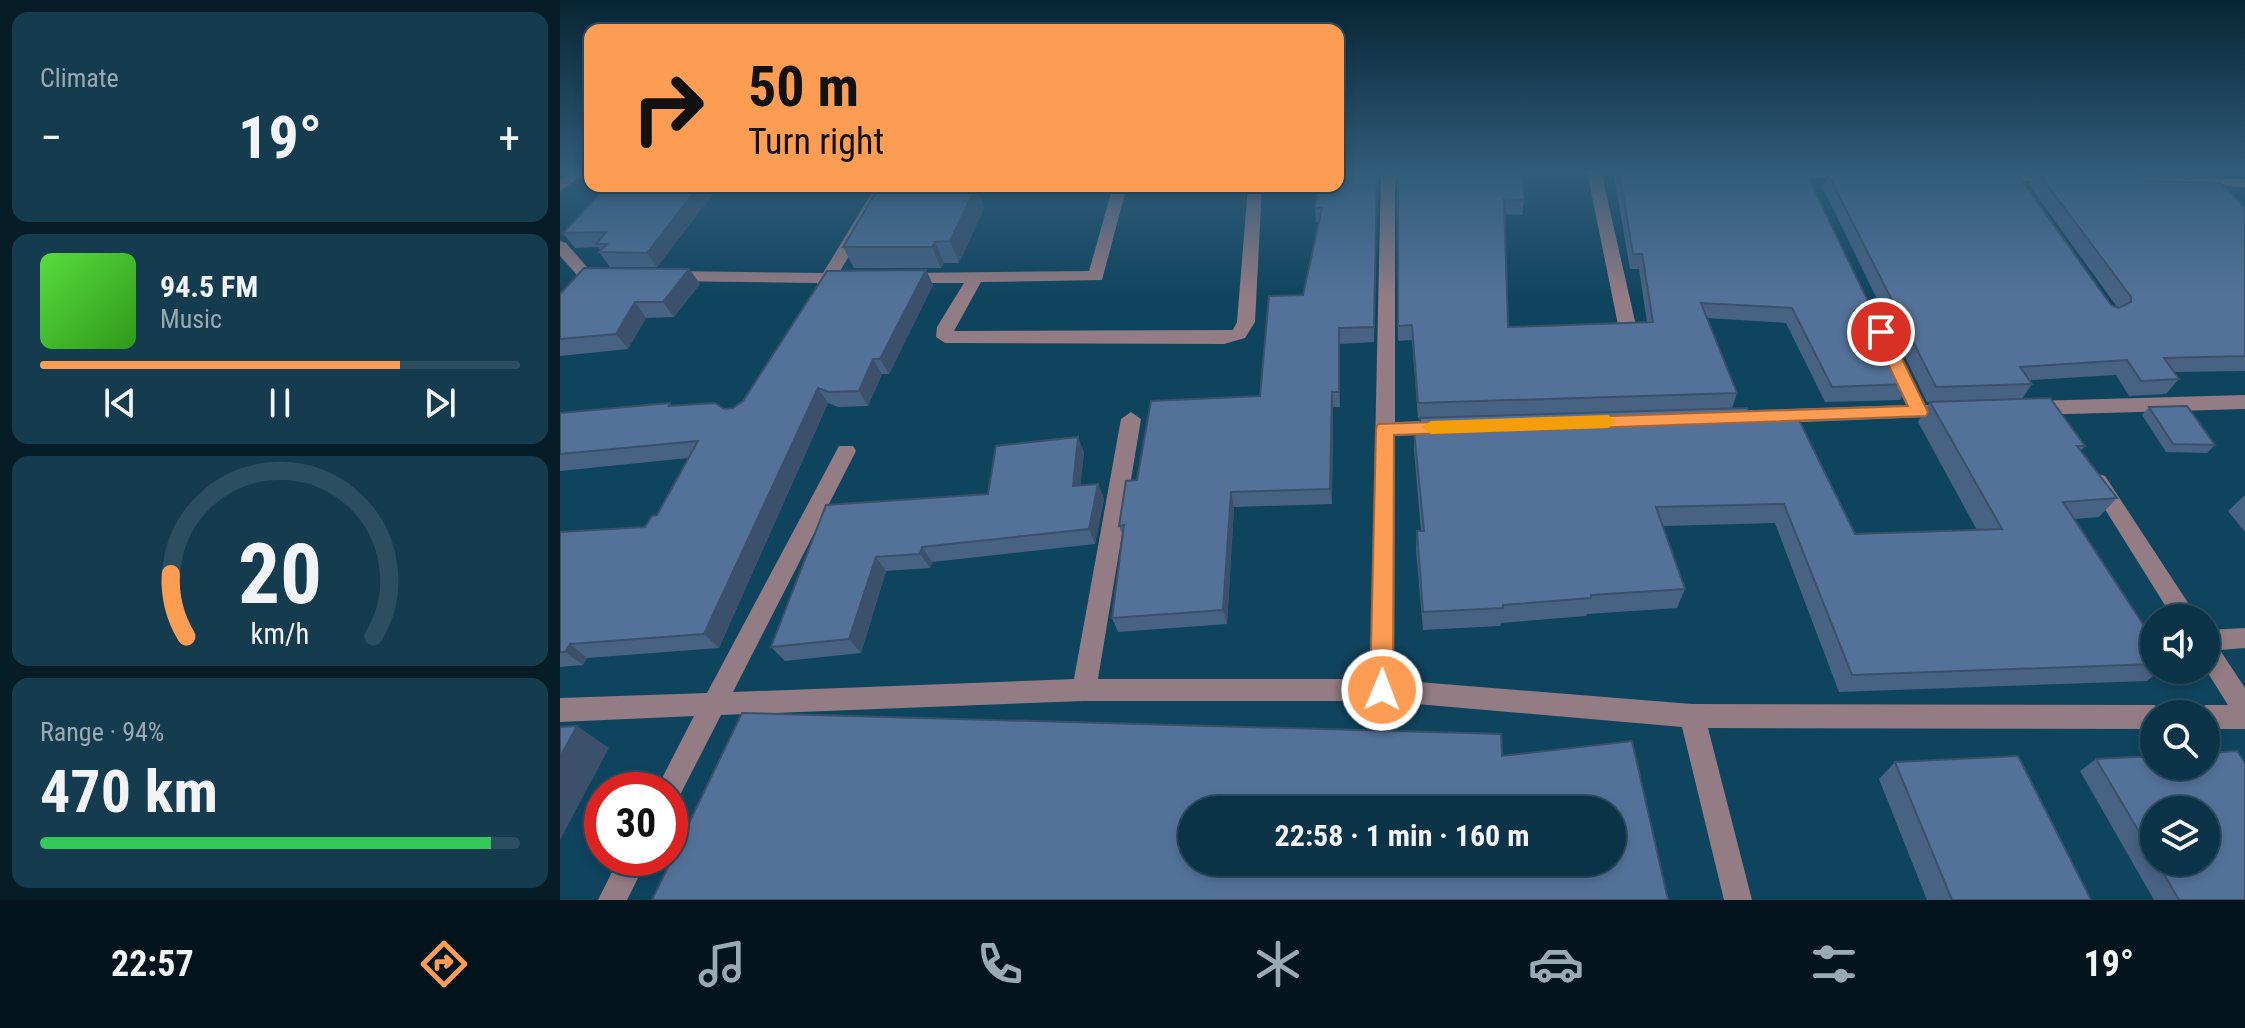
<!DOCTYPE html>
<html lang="en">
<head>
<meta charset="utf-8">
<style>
  :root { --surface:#0b3347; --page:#143b4e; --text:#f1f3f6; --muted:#9aaab4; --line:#2b4e60; --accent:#fd9d54 }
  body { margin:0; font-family:"Roboto Condensed",sans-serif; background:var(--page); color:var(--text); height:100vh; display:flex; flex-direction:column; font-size:30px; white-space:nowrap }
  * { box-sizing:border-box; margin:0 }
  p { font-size:26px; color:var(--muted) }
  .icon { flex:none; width:44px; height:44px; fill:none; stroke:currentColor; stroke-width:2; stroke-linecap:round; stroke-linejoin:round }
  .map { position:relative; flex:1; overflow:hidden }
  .details { display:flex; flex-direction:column; gap:12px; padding:12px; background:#061c27; width:560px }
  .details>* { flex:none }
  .guide { position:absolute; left:24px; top:24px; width:760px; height:168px; border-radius:16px; box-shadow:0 4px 12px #0003,0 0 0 2px var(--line); background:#fd9d54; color:#111; overflow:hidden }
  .buttons { position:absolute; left:1580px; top:604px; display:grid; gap:16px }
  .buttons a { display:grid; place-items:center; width:80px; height:80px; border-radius:50%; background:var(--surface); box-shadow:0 4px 12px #0003,0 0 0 2px var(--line); font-size:40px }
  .speed { position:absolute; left:24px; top:772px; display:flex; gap:16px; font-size:40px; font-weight:700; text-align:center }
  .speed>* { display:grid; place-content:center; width:104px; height:104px; border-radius:50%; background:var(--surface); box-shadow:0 4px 12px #0003,0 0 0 2px var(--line); line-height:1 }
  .speed .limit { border:12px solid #d22; background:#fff; color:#111 }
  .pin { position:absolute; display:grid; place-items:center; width:68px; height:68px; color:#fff; margin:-34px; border:4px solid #fff; border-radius:50%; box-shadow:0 2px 8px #0007 }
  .me { position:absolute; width:88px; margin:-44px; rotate:1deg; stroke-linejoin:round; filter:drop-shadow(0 0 6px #0008) }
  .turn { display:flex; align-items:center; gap:28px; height:168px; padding:0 32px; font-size:36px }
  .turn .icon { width:104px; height:104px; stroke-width:2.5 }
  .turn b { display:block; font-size:56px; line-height:68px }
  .big { font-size:60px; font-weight:700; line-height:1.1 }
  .details .widget { flex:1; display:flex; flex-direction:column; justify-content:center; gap:12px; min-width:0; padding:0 28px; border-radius:16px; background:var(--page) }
  .details .dial { align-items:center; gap:0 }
  .dial svg { height:208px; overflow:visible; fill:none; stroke:var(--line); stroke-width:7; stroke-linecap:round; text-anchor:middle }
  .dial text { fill:var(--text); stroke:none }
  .song { display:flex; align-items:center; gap:24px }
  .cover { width:96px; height:96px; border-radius:12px; background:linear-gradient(135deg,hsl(110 70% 55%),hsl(110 70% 35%)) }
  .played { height:8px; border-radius:4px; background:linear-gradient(90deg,var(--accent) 75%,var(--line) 75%) }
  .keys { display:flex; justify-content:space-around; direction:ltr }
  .heat { display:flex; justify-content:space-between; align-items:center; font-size:44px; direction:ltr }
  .charge { height:12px; border-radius:6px; background:linear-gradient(90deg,#34c759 94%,var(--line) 0) }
  .trip { position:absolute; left:618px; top:796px; width:448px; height:80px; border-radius:40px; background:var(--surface); box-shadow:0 4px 12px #0003,0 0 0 2px var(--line); font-weight:700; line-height:80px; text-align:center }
  .menu { display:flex; height:128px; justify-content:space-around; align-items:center; background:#04141c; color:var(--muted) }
  .menu .icon { width:56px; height:56px }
  .menu .current { color:var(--accent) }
  .menu b { font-size:36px; color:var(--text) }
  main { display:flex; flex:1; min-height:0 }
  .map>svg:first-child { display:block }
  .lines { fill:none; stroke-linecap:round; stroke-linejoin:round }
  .minor { fill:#947c84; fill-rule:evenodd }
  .wall { fill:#486284; fill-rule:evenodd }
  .shaded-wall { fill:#3b506b }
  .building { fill:#547299; stroke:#3b506b; stroke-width:2; fill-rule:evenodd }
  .route { fill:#fd9d54; stroke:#a46637; stroke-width:2 }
  .slow { fill:#f59e0b }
</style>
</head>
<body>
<main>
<section class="details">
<div class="widget"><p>Climate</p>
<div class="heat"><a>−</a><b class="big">19°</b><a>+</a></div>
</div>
<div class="widget">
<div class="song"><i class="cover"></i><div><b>94.5 FM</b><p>Music</p></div></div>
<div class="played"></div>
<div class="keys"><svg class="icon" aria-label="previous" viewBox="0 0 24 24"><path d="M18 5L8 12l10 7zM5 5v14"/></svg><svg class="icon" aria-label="pause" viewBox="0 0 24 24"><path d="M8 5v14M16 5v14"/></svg><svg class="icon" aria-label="next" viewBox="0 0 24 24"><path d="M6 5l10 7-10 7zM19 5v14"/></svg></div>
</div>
<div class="widget dial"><svg viewBox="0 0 100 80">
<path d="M14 69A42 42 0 1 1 86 69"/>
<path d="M14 69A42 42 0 0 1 8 45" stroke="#fd9d54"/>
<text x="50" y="56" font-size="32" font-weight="700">20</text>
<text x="50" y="72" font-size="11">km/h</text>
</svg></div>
<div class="widget"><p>Range · 94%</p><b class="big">470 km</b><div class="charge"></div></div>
</section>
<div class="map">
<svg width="1685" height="900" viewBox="0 0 1685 900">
  <rect width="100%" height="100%" fill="#0f445f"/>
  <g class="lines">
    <path class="minor" d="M12 171H28L0 191V180Z
      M821 171H835V422L885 420 895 427 885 434 835 436 834 680 1132 704 1594 705 1603 709 1605 714H1594V729L1148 728 1192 900H1164L1122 727 822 701H524L161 715 118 799 110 803V790H96L134 716 0 722V698L147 693 279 446H293L296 451 173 692 514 679 561 419 571 412 581 419 538 679H810Z
      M1027 171H1041L1077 330 1068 336 1059 330Z
      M1160 171H1320L1322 174 1315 178 1167 175Z
      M1435 173 1499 174 1506 178 1499 182 1430 180V174Z
      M1559 175 1685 179V187L1554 182V176Z
      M316 186H330L279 273 295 274 297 278 295 282 273 283 269 290H257V283L109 281 101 276 109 271 263 273Z
      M553 186H567L542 280 421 282 394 331 673 330 677 322 688 186H702L695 322 685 338 664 344 385 343 376 337 377 327 404 283H345L337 278 345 273 529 271Z
      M0 241 6 243 34 275 6 310 0 312V295L17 275 0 256Z
      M1336 358 1342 360 1365 405 1396 406 1399 411 1396 416 1165 425 1155 418 1165 411 1346 405 1327 364Z
      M1685 395V409L1473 415 1463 408 1473 401Z
      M1538 474 1545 476 1638 618H1613L1528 482 1531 476Z
      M1685 628V648L1660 650 1685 688V729H1646V714H1635L1637 709 1646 705H1668L1646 670V630Z
      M59 858H88L67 900H38Z"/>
  </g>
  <path class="wall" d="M818 171 814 342 780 344V407H773L772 504 674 507 667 624 558 632 552 618 563 537 559 526 577 480 700 396 743 295 759 222H756L755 208Z
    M838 171 964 200 962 215 944 214 948 327 1087 322 1079 269H1070L1055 182 1057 171H1203L1348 384 1340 400 1265 402 1226 323 1147 318 1177 393 1172 408 1192 420 1295 534 1417 530 1358 422 1370 402 1525 446 1520 451 1557 498 1539 517 1514 519 1594 641V670H1601L1587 681 1279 692 1215 523 1103 526 1125 589 1117 608 1027 614 1026 616 941 623 940 626 863 630 856 550 857 531H861L854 450V431L859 430 860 418 1119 410 858 418 852 340 838 341Z
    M1288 171H1553L1552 173 1685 208V371L1614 372 1619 379 1606 394 1569 396 1556 375 1470 380 1472 384 1462 399 1367 402 1263 188 1268 174H1287ZM1455 171H1477L1469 185 1557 307 1551 305Z
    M47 186H159L97 267H50L39 252 41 251 38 247 15 248 3 233Z
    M416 187 424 208 399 263H384L381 268H294L283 247Z
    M129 269 140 284 114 317 86 318 68 349 0 356V294Z
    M366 270 373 285 329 374H322L308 406 278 407 268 403 159 648 27 658 23 665 0 667V532L85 527 97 515 128 458 0 471V413L112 406 164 409 173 408Z
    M1589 407 1655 445 1647 453 1606 452 1582 415Z
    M524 452 520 486 538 484 544 499 535 544 372 562 370 568 326 571 301 653 225 661 211 647 266 505 428 494Z
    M1684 496H1685V532L1668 511Z
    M1677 751 1685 763V900H1594L1520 771 1536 759 1594 756V766H1646V753ZM1594 810H1646V862H1594Z
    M1335 762 1531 900H1367L1319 779Z"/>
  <path class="shaded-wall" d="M139 186H159L97 267 87 253Z
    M416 187 424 208 399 263 390 241Z
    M375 242 384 263 381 268 372 247Z
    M129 269 140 284 114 317 103 302Z
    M366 270 373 285 329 374 320 359Z
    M75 302 86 318 68 349 56 334Z
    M779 328 780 344V407L779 392Z
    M313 359 322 374 308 406 299 391Z
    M258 388 268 403 159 648 144 634Z
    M772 392 773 407 772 504 770 489Z
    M518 437 524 452 519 501 513 486Z
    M538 484 544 499 535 544 529 529Z
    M671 492 674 507 667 624 663 610Z
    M362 547 372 562 370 568 360 554Z
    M316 557 326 571 301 653 289 639Z
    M10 644 27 658 23 665 5 652Z
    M17 726 49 748 0 840V757Z"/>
  <path class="building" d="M778 171H817L814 327 779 328V392H772L770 489 671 492 663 610 552 618 564 525 559 526 566 481 577 480 591 401 700 396 709 296 743 295 762 208H755L758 186H778Z
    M838 171H963L964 200 944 199 948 327 1093 322 1082 254H1073L1059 171H1203L1246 173 1348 384 1272 387 1232 308 1141 303 1177 393 858 403 852 325 838 326Z
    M1293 171H1455L1551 305 1559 308 1571 302V297L1477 171 1577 173 1585 181 1661 183 1685 208V356L1604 358 1619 379 1581 381 1567 360 1460 367 1472 384 1376 387 1268 174H1295Z
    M47 186H139L87 253 39 252 47 244H36L46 232 3 233Z
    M416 187 390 241 375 242 372 247H283L318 189Z
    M24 268 129 269 103 302H75L56 334 0 339V294Z
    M366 270 320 359H313L299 391 269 392 258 388 144 634 10 644 5 652H0V532L85 527 92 516 97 515 138 441 0 454V413L110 403 109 406 155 403 164 409 173 408 183 401 267 271Z
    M1490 398 1525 446H1517L1557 498 1503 502 1594 641V664L1292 675 1224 504 1096 507 1125 589 1031 595V598L943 605V608L863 612 857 531H864L854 431 860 430V418L1187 408 1192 420 1238 418 1295 534 1442 529 1370 402Z
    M1627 406 1655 445 1613 444 1589 407Z
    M518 437 513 486 538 484 529 529 362 547 360 554 316 557 289 639 211 647 266 505 428 494 436 446Z
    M182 713 941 734 942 756 1072 741 1108 900H92ZM632 810H1052V862H632Z
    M17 726 0 757V727Z
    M1677 751 1685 763V900H1619L1597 862H1646V810H1594V857L1536 759 1594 756V766H1646V753Z
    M1458 756 1531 900H1392L1335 762Z"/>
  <linearGradient id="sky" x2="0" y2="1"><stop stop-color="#082534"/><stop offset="0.58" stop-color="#315c7a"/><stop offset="1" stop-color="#315c7a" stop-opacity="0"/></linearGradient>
  <rect width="1685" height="297" fill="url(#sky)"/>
  <path class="route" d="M1321 327 1329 332 1368 412 1366 416 834 435 833 690 830 698 822 701 814 698 810 690 816 429 818 424 1348 406 1313 332Z"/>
  <path class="slow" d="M1048 415 1056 422 1048 428 871 434 862 427 871 421Z"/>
</svg>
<div class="buttons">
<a><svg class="icon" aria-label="sound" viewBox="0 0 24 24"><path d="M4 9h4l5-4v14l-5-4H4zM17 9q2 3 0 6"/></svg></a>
<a><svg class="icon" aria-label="search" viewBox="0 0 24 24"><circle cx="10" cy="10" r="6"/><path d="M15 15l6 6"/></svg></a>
<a><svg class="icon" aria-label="layers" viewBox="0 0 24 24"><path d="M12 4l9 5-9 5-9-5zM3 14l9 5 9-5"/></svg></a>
</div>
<div class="speed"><div class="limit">30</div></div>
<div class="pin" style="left:1321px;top:332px;background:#d93025"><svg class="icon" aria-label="arrive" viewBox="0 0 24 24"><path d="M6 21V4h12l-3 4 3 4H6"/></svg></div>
<svg class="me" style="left:822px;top:690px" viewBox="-20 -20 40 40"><circle r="17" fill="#fd9d54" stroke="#fff" stroke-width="3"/><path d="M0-11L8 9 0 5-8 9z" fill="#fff"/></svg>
<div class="trip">22:58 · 1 min · 160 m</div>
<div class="guide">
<div class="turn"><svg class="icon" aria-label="right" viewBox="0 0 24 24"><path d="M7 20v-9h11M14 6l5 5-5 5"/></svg><div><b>50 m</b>Turn right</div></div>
</div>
</div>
</main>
<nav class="menu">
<b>22:57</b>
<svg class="icon current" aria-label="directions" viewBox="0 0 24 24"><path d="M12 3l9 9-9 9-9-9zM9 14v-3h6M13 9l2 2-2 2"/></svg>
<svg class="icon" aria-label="music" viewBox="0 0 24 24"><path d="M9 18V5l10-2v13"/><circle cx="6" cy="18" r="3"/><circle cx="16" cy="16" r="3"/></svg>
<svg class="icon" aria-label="phone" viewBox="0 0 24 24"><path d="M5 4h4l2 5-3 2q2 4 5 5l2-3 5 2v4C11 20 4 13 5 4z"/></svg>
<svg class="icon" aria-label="climate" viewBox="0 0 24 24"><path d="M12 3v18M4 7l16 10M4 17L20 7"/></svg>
<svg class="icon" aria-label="car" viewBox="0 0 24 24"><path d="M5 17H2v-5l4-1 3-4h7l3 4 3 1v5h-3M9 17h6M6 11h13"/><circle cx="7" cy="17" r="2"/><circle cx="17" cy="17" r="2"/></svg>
<svg class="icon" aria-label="filters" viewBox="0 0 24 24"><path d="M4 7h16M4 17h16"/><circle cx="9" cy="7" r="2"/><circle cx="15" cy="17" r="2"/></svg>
<b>19°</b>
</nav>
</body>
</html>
